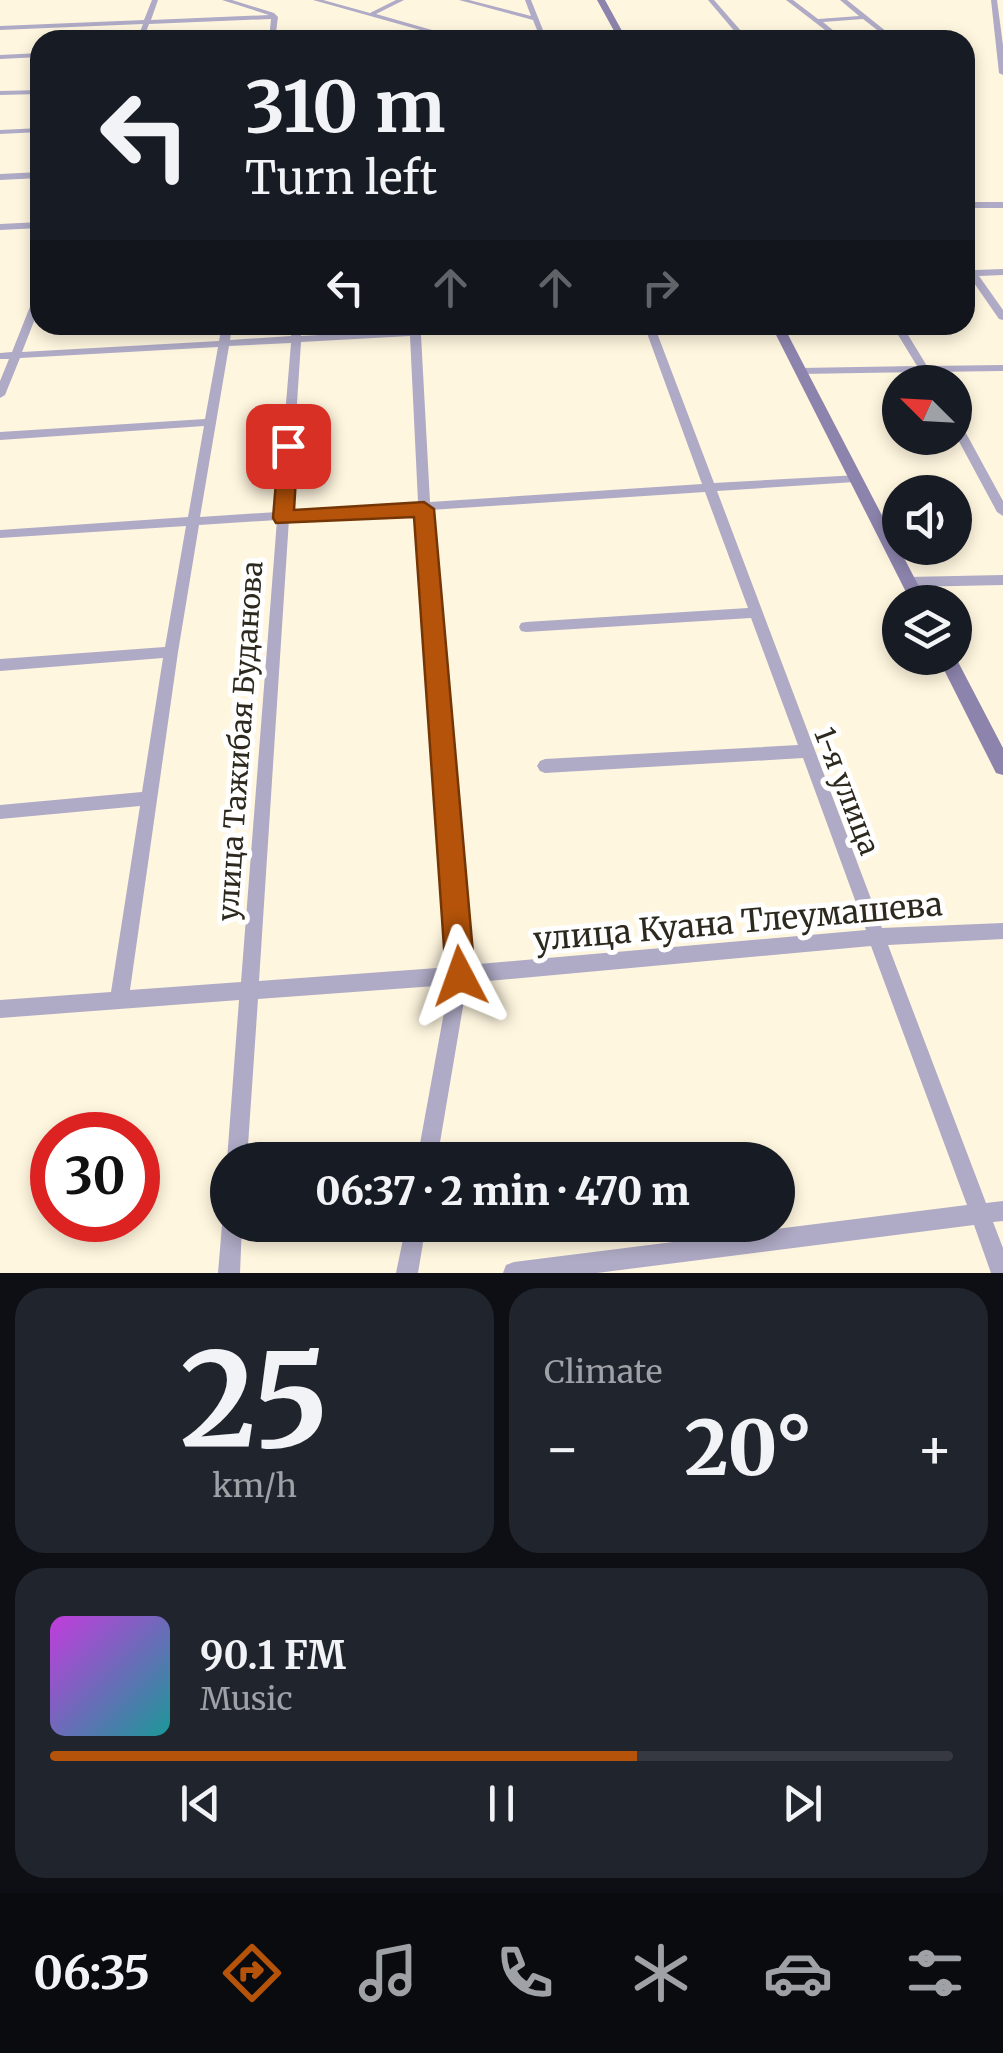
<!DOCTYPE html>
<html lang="en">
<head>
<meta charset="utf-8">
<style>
  :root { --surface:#171b24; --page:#20242c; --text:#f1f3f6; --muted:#9ea1a6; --line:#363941; --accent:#b45309 }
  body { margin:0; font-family:Merriweather,serif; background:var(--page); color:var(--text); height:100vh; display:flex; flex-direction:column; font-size:38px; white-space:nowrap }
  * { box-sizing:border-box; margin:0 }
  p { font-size:32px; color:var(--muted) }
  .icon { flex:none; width:55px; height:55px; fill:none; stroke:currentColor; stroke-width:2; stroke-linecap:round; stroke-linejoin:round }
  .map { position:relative; height:1273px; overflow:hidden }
  .sheet { display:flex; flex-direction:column; gap:15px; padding:15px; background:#0d0f14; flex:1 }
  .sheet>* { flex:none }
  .banner { position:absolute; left:30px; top:30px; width:945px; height:305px; border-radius:30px; box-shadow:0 5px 15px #0003; background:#171b24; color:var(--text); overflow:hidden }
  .needle { width:65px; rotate:294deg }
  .controls { position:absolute; left:882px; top:365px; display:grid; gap:20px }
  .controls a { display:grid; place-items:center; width:90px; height:90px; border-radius:50%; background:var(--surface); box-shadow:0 5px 15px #0003; font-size:50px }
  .speed { position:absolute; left:30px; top:1112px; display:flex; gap:20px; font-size:50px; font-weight:700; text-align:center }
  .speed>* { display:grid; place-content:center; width:130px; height:130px; border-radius:50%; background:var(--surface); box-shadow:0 5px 15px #0003; line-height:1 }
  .speed .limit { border:15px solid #d22; background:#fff; color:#111 }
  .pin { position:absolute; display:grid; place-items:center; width:85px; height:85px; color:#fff; margin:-42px; border-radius:20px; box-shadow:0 5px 15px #0006 }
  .me { position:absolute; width:110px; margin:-55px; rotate:356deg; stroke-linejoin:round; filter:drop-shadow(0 0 8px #0008) }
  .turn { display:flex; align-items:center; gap:35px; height:210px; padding:0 50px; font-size:45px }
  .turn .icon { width:130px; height:130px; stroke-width:2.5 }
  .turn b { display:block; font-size:70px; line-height:85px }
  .lanes { display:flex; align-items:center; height:95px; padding:0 50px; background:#0003; justify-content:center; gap:50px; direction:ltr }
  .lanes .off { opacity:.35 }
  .big { font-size:75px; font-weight:800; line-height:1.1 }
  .sheet .widget { flex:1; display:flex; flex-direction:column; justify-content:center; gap:15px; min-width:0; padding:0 35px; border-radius:30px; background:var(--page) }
  .sheet .dial { align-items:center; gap:0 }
  .dial b { font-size:130px; line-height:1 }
  .song { display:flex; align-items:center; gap:30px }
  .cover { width:120px; height:120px; border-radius:15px; background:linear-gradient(135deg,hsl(290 70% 55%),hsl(180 70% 35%)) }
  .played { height:10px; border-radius:5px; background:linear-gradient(90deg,var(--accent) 65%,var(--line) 65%) }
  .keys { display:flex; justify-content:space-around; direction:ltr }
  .heat { display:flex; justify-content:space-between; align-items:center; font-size:55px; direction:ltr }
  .sheet .tiles { flex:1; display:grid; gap:15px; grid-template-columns:1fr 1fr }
  .widget:last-child { grid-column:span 2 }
  .trip { position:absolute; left:210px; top:1142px; width:585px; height:100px; border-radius:50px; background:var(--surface); box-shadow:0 5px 15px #0003; font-weight:800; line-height:100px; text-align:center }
  .tab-bar { display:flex; height:160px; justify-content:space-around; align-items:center; background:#090b0e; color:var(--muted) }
  .tab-bar .icon { width:70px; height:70px }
  .tab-bar .active { color:var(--accent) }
  .tab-bar b { font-size:45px; color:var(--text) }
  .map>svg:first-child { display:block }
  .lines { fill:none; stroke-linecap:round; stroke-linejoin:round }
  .street { fill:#afaac5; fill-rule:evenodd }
  .secondary { fill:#8c84ac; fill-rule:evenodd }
  .route { fill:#b45309; stroke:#753606; stroke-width:2.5 }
  .labels { text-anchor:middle; stroke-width:10; stroke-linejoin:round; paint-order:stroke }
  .street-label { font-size:28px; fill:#2d291e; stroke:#fff }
  .near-street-label { font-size:32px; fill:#2d291e; stroke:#fff }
</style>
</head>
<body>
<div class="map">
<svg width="1003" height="1273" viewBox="0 0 1003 1273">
  <rect width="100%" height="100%" fill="#fff6df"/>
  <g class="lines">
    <path class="street" d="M152 0H158L151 20 269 15 222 0H232L274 13 278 17 275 40H269L271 19 149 24 143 40H137L143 24 0 30V26L144 20Z
      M313 0H323L370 13 396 0H404L376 14 467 40H456Z
      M459 0H469L531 16 525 0H531L547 40H541L533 20Z
      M708 0H714L749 40H742Z
      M786 0H793L818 19 859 16 840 0H847L897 40H890L863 19 823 22 845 40H838Z
      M991 0H997L1003 45V75L999 73Z
      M40 53V57L0 59V55Z
      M40 90V94L0 95V91Z
      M40 128V132L0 134V130Z
      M40 172V178L0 180V174Z
      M965 202H1003V208H965Z
      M40 222V228L0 230V224Z
      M965 260 968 261 975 270 1003 269V275L979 276 1003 310V320L999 319 965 270Z
      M40 291V306L22 352 219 341 222 325H232L230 340 291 336 292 325H302L301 336 410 330V325H420V329L495 325H554L549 328 421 335 430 502 702 484 644 325H654L714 483 859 475 861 478 855 482 717 491 882 928 1003 923V939L888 945 986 1203 1003 1201V1221L993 1222 1003 1248V1273H991L974 1225 597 1273H503L506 1265 514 1262 967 1205 871 946 467 983 437 1160H417L449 985 258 999 247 1160H227L239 1000 0 1018V1000L111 992 140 806 0 819V805L142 792 163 658 0 671V659L165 647 186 526 0 538V530L188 517 204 426 0 440V432L205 419 218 347 20 358 5 395 0 398V381L9 359H0V353L12 352 35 294ZM410 336 418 502 290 511 301 342ZM291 343 277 512 200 517 229 346ZM705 492 748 608 526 622 521 623 519 627 521 631 526 632 751 618 798 745 545 759 540 761 537 766 540 771 545 773 803 758 866 930 468 965 430 510ZM418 511 451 967 259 981 289 519ZM277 520 241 982 130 990 178 652 199 525Z
      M892 325H902L927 366 1003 365V371L931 372 937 382H927L921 372 800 374 795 371 800 368 917 366Z
      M955 420 961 424 1003 501V516L997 512 955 434Z
      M1003 575V585L908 587 901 582 908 577Z
      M228 1217V1225H242L240 1273H218L222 1225Z
      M406 1225H426L418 1273H396Z"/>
    <path class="secondary" d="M597 0H605L627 40H619Z
      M771 325H783L927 602H911Z
      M955 656 1003 748V775L996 773 938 658Z"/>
  </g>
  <path class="route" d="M288 440 298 446 294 510 424 502 434 509 475 976 471 986 460 990 450 986 446 976 414 517 276 523 273 518 279 446Z"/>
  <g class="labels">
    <g class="street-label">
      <text transform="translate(240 741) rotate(-86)" y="10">улица Тажибая Буданова</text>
      <text transform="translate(847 791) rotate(69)" y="10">1-я улица</text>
    </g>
    <g class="near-street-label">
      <text transform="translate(738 922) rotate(-5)" y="11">улица Куана Тлеумашева</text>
    </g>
  </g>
</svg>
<div class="controls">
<a><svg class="needle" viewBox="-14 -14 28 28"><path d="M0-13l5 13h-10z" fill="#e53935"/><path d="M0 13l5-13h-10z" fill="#9ea1a6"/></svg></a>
<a><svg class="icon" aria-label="sound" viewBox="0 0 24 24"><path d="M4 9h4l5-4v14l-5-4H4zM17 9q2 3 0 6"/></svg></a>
<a><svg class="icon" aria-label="layers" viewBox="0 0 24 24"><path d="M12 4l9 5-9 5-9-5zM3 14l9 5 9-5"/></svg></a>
</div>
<div class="speed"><div class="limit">30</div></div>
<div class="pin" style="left:288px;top:446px;background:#d93025"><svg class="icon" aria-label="arrive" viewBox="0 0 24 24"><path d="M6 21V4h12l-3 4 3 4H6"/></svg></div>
<svg class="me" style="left:460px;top:976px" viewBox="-20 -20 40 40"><path d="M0-17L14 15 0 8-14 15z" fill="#b45309" stroke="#fff" stroke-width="4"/></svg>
<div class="trip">06:37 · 2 min · 470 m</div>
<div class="banner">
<div class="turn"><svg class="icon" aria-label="left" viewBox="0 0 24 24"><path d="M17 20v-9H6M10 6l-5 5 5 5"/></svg><div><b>310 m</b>Turn left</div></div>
<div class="lanes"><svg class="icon" aria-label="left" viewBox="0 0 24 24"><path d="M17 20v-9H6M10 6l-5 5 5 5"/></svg><svg class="icon off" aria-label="ahead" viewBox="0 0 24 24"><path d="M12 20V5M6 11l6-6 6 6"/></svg><svg class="icon off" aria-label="ahead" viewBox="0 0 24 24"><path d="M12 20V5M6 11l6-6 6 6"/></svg><svg class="icon off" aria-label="right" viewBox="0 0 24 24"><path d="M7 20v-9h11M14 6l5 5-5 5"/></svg></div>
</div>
</div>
<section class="sheet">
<div class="tiles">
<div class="widget dial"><b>25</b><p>km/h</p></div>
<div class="widget"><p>Climate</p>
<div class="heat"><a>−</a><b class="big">20°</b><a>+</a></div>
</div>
<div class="widget">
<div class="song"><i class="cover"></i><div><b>90.1 FM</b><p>Music</p></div></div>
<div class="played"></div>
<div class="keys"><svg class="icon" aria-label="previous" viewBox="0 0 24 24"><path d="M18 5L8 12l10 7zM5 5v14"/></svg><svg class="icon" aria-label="pause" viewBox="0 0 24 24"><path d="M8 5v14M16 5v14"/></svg><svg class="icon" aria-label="next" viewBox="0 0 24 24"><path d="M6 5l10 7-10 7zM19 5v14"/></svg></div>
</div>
</div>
</section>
<nav class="tab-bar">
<b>06:35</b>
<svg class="icon active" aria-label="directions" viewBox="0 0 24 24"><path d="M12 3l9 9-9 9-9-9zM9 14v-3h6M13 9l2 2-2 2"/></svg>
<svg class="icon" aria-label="music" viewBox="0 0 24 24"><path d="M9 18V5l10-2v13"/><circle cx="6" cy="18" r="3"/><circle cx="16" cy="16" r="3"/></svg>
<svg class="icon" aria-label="phone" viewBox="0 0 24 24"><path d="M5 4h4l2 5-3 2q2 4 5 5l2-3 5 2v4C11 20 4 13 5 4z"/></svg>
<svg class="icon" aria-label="climate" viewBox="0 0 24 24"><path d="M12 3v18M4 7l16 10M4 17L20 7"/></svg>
<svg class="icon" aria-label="car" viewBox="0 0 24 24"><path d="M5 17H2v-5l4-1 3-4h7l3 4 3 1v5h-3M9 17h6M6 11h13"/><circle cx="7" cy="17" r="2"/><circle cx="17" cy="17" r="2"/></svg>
<svg class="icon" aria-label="filters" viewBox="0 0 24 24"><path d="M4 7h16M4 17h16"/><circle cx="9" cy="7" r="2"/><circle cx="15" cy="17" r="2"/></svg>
</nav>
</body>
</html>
